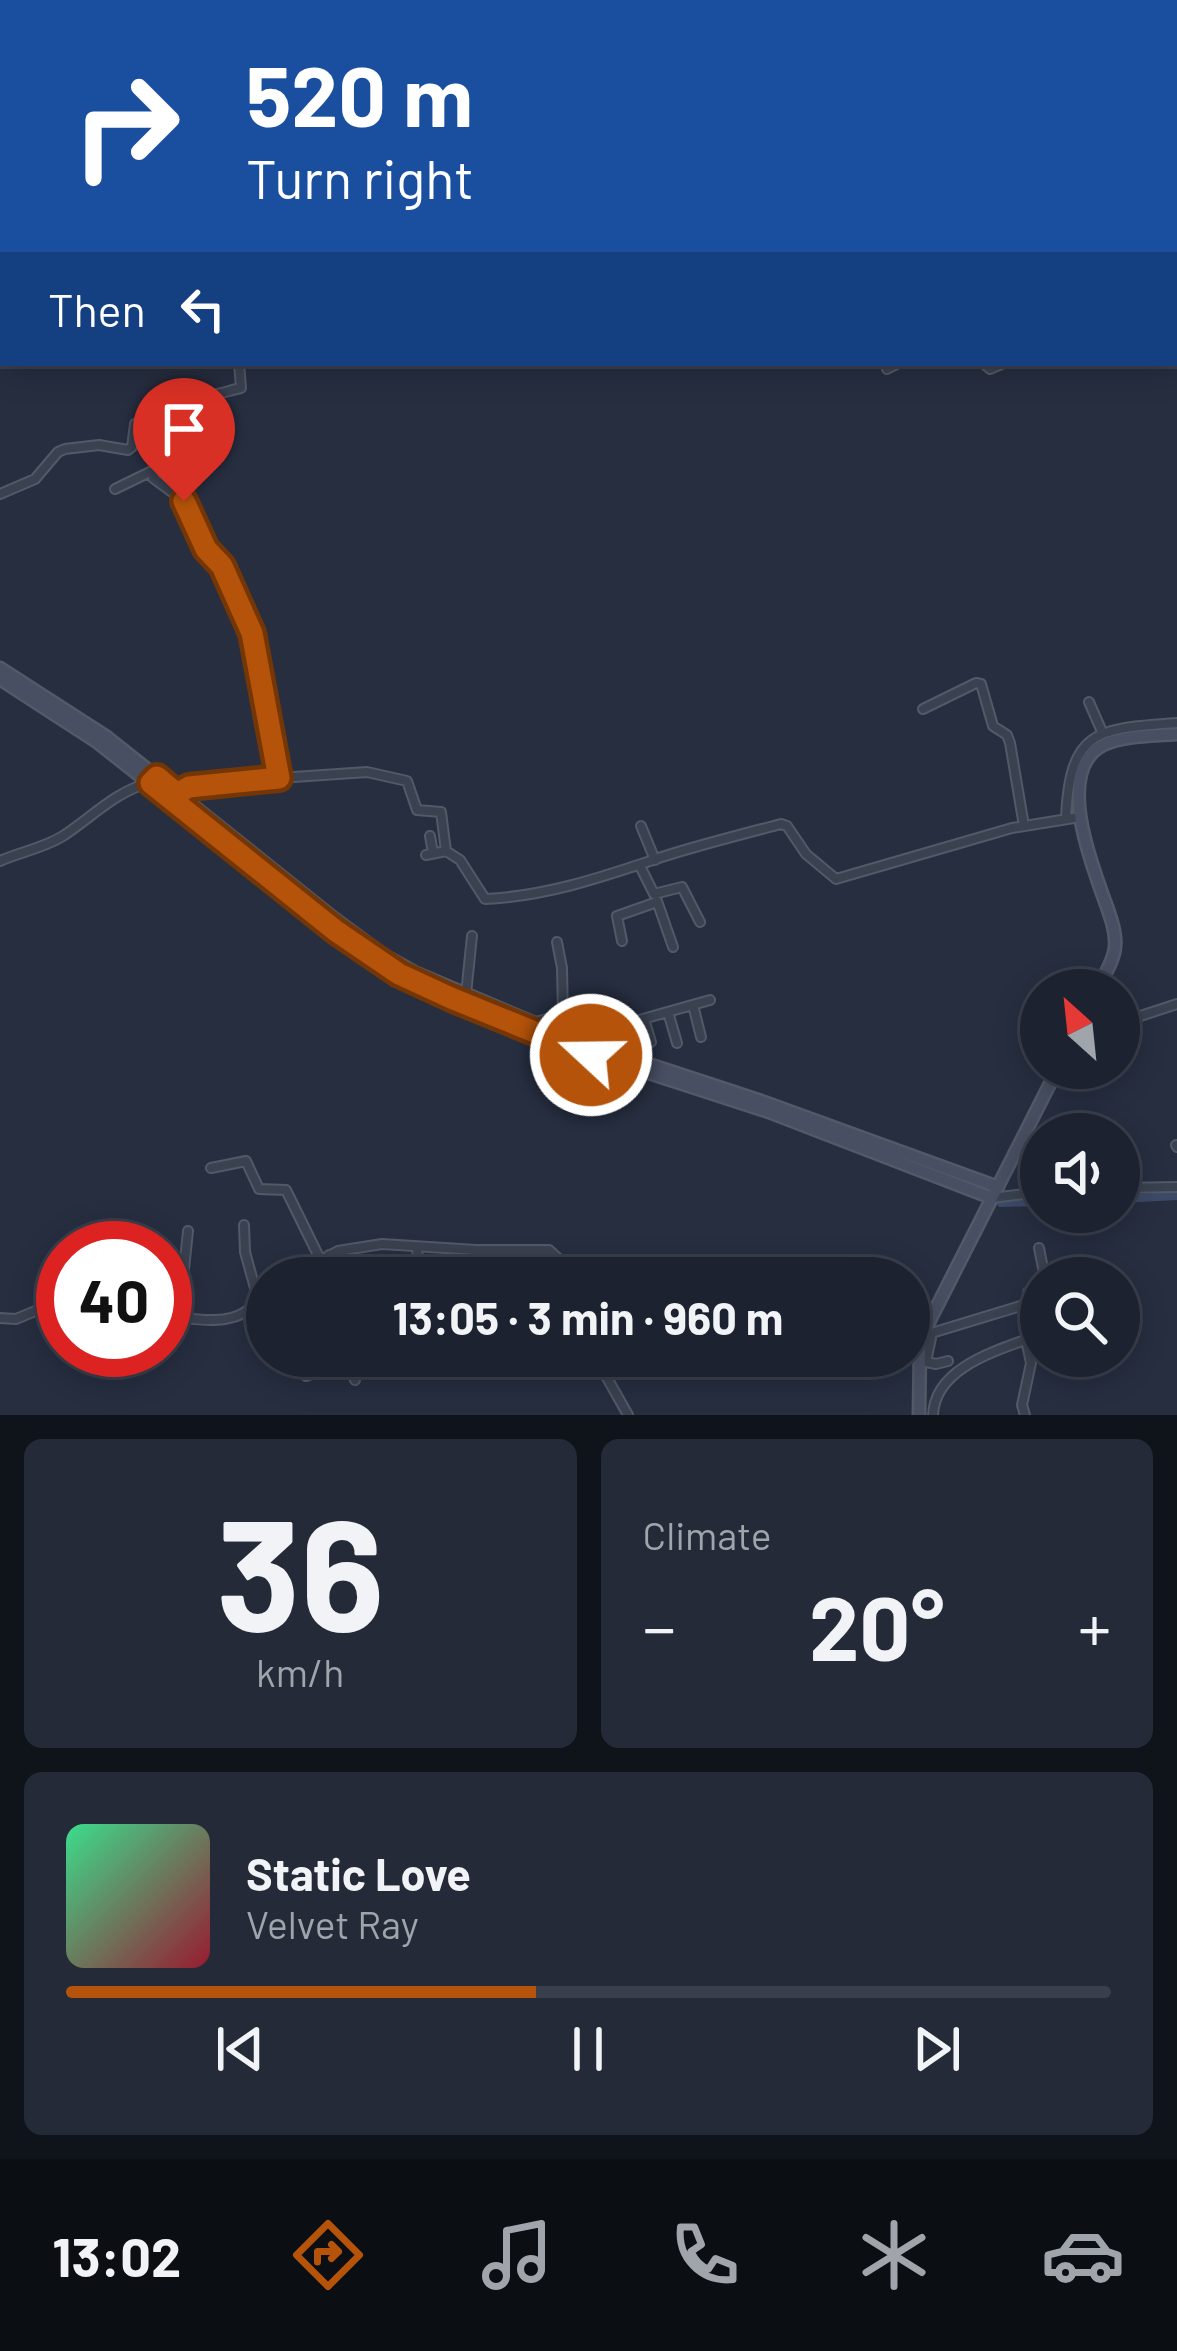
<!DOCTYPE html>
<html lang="en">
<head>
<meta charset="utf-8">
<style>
  :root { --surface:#1c2230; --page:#252a38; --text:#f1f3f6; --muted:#a0a4ab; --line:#3a3f4c; --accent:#b45309 }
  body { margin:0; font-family:Barlow,sans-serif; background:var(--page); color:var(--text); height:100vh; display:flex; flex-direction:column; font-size:45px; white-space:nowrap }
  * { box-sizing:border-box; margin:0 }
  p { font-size:39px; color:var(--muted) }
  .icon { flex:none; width:66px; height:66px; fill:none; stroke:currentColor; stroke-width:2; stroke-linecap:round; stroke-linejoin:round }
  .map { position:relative; height:1415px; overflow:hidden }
  .drawer { display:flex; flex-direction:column; gap:24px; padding:24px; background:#0f131a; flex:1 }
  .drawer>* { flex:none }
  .hud { position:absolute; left:0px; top:0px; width:1179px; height:366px; box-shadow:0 6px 30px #0003,0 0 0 3px var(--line); background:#1a4fa0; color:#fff; overflow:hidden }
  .needle { width:78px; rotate:333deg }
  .buttons { position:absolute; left:1020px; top:969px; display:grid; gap:24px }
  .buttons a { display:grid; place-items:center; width:120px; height:120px; border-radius:50%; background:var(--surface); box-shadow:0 6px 30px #0003,0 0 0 3px var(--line); font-size:60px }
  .speed { position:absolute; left:36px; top:1221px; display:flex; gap:24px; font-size:60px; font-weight:700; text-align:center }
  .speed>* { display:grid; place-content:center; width:156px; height:156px; border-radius:50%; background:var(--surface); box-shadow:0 6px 30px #0003,0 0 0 3px var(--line); line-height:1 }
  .speed .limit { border:18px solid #d22; background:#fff; color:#111 }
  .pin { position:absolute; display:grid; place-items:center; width:102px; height:102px; color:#fff; margin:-123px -51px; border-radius:50% 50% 50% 0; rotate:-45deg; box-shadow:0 0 12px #0007 }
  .pin .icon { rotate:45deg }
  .me { position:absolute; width:132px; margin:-66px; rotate:291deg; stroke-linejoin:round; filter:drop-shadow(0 0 9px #0008) }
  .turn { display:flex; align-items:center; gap:42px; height:252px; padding:0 48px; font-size:54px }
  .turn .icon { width:156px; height:156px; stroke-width:2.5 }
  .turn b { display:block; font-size:84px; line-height:102px }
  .then { display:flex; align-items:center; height:114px; padding:0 48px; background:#0003; gap:24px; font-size:45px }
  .big { font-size:90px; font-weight:700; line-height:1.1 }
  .drawer .widget { flex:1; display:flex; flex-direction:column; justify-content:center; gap:18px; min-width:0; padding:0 42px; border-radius:18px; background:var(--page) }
  .drawer .dial { align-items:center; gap:0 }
  .dial b { font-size:156px; line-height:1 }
  .song { display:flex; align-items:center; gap:36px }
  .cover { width:144px; height:144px; border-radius:18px; background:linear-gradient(135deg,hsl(150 70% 55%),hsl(350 70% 35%)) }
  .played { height:12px; border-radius:6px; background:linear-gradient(90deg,var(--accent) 45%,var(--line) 45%) }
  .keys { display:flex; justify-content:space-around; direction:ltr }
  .heat { display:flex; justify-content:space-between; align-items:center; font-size:66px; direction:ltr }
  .drawer .tiles { flex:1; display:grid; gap:24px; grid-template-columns:1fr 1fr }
  .widget:last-child { grid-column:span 2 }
  .trip { position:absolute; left:246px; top:1257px; width:684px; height:120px; border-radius:60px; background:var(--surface); box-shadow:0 6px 30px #0003,0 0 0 3px var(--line); font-weight:700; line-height:120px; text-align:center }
  .dock { display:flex; height:192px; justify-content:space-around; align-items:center; background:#0b0e13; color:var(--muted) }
  .dock .icon { width:84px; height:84px }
  .dock .current { color:var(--accent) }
  .dock b { font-size:54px; color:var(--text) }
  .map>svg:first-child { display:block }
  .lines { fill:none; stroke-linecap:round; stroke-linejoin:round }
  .canal { stroke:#3c4a68; stroke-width:8 }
  .street-casing { stroke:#525967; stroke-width:12 }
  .secondary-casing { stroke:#525967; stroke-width:15 }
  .street { stroke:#3a4150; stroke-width:8 }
  .secondary { stroke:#484f62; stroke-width:10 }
  .route-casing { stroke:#753606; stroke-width:30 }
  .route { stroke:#b45309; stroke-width:21 }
</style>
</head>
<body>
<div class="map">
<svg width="1177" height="1415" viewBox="0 0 1177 1415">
  <rect width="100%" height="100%" fill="#262e40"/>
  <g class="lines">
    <path class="canal" d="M1119 1199 1177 1196
      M1001 1203 1041 1202"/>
    <g class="street-casing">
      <path id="street" d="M132 0 137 3
        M476 0 478 3
        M36 3 40 0
        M86 3 89 0
        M769 3V0
        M1044 3 1049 0
        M0 27 3 25
        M1176 270H1177
        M983 363 990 369 1004 363
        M887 369 899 363
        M158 416C182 385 179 400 211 395 221 394 231 390 241 388L239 363
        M115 489 152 471
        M0 494 35 479 58 452 65 449 99 445 128 450 132 447 135 424 158 416 159 441 153 478 184 501 206 549 222 566 252 633 279 778 367 772 407 781 417 810 441 812 446 851 460 860 485 899C549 896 605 876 665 856 703 844 743 834 781 824L787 826 806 854 836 879 1012 828 1080 817
        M1089 702 1103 734
        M923 709 976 683 981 684 993 726 1007 735 1010 743 1024 826
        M177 793 189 787 279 778
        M1066 818C1070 728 1098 729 1177 723
        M641 826 655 860
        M430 836 433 853
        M426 855 446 851
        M0 861C20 852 44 848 63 836 92 817 117 790 152 782
        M640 866 654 894 682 887 700 922
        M657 901 673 947
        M622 941 617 916 657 902
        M466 994 472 936
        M693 1005 701 1037
        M668 1012 677 1043
        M644 1019 651 1042
        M535 1022 563 1015 562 968 557 942
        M1119 1023 1177 1004
        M627 1056 618 1026 710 1000
        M1176 1145 1177 1147
        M211 1168 246 1161 259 1189 286 1190 320 1259
        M1119 1188 1177 1187
        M992 1198 1041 1192
        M244 1225 245 1252 258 1299
        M417 1247 419 1278
        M1039 1248 1045 1278
        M329 1255 338 1278
        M287 1278 338 1251 382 1244 476 1250H549L579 1278
        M594 1278 611 1271
        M165 1316C190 1318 223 1326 245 1312 254 1307 259 1298 267 1291
        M179 1317 188 1231
        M0 1318 16 1319 40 1309 63 1312
        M932 1333 926 1362 936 1364 948 1361
        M925 1335 1027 1304 1028 1292 1041 1285
        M172 1338 177 1317
        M375 1356 382 1371
        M598 1356 602 1369 628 1415
        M347 1362 355 1380
        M306 1376 363 1356
        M933 1415C935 1365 1003 1349 1041 1334
        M1025 1415 1022 1405 1031 1363 1026 1340"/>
    </g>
    <g class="secondary-casing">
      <path id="secondary" d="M0 668 107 737 335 919 384 955 416 973 570 1038 764 1102 998 1187
        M0 679 97 742 336 931 399 974 569 1047 769 1112 992 1198
        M1097 990C1103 977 1114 961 1115 947 1117 930 1107 908 1102 893 1089 857 1056 769 1103 745 1124 735 1155 736 1177 734
        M919 1415 920 1348 930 1320 1058 1068"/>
    </g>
    <use href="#street" class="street"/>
    <use href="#secondary" class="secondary"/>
  </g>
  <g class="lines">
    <g class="route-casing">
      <path id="route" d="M184 501 206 549 222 566 252 633 279 778 189 787 177 794 157 777 151 783 336 931 399 974 451 998 591 1055"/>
    </g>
    <use href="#route" class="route"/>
  </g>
</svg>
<div class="buttons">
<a><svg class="needle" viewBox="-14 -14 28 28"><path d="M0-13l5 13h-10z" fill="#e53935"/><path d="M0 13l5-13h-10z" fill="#a0a4ab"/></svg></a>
<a><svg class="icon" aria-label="sound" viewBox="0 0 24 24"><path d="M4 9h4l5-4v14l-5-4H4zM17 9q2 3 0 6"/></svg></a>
<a><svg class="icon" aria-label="search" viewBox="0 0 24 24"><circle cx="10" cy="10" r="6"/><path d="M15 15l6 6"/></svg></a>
</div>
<div class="speed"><div class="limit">40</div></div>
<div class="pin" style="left:184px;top:501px;background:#d93025"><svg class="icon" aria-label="arrive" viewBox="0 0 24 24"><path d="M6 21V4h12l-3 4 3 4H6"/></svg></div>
<svg class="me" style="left:591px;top:1055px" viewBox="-20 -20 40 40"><circle r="17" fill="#b45309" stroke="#fff" stroke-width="3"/><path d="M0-11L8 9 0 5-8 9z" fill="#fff"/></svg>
<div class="trip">13:05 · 3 min · 960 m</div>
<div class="hud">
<div class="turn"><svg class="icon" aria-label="right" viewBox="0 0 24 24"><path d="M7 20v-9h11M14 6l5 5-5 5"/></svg><div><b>520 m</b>Turn right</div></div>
<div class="then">Then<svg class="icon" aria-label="left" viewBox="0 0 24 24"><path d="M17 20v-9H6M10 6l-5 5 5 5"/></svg></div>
</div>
</div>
<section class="drawer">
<div class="tiles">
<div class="widget dial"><b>36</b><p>km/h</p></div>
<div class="widget"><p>Climate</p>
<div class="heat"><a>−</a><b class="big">20°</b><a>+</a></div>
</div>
<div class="widget">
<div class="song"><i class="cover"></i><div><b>Static Love</b><p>Velvet Ray</p></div></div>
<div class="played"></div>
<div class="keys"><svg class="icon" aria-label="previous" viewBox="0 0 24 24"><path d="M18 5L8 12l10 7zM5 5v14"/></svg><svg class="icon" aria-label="pause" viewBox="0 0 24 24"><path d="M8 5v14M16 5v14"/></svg><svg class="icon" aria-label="next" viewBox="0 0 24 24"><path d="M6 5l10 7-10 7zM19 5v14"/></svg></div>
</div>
</div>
</section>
<nav class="dock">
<b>13:02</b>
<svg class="icon current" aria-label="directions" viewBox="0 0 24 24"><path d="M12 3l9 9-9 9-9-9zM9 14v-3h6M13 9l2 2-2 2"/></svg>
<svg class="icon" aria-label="music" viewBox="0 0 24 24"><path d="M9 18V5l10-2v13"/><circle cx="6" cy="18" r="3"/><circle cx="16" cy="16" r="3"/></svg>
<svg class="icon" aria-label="phone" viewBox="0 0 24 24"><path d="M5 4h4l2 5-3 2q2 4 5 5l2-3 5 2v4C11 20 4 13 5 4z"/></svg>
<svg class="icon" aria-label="climate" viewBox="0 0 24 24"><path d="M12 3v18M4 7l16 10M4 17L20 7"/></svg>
<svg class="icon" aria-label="car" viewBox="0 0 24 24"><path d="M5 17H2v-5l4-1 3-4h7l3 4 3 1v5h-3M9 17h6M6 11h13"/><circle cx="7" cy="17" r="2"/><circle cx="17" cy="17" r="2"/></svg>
</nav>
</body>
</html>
